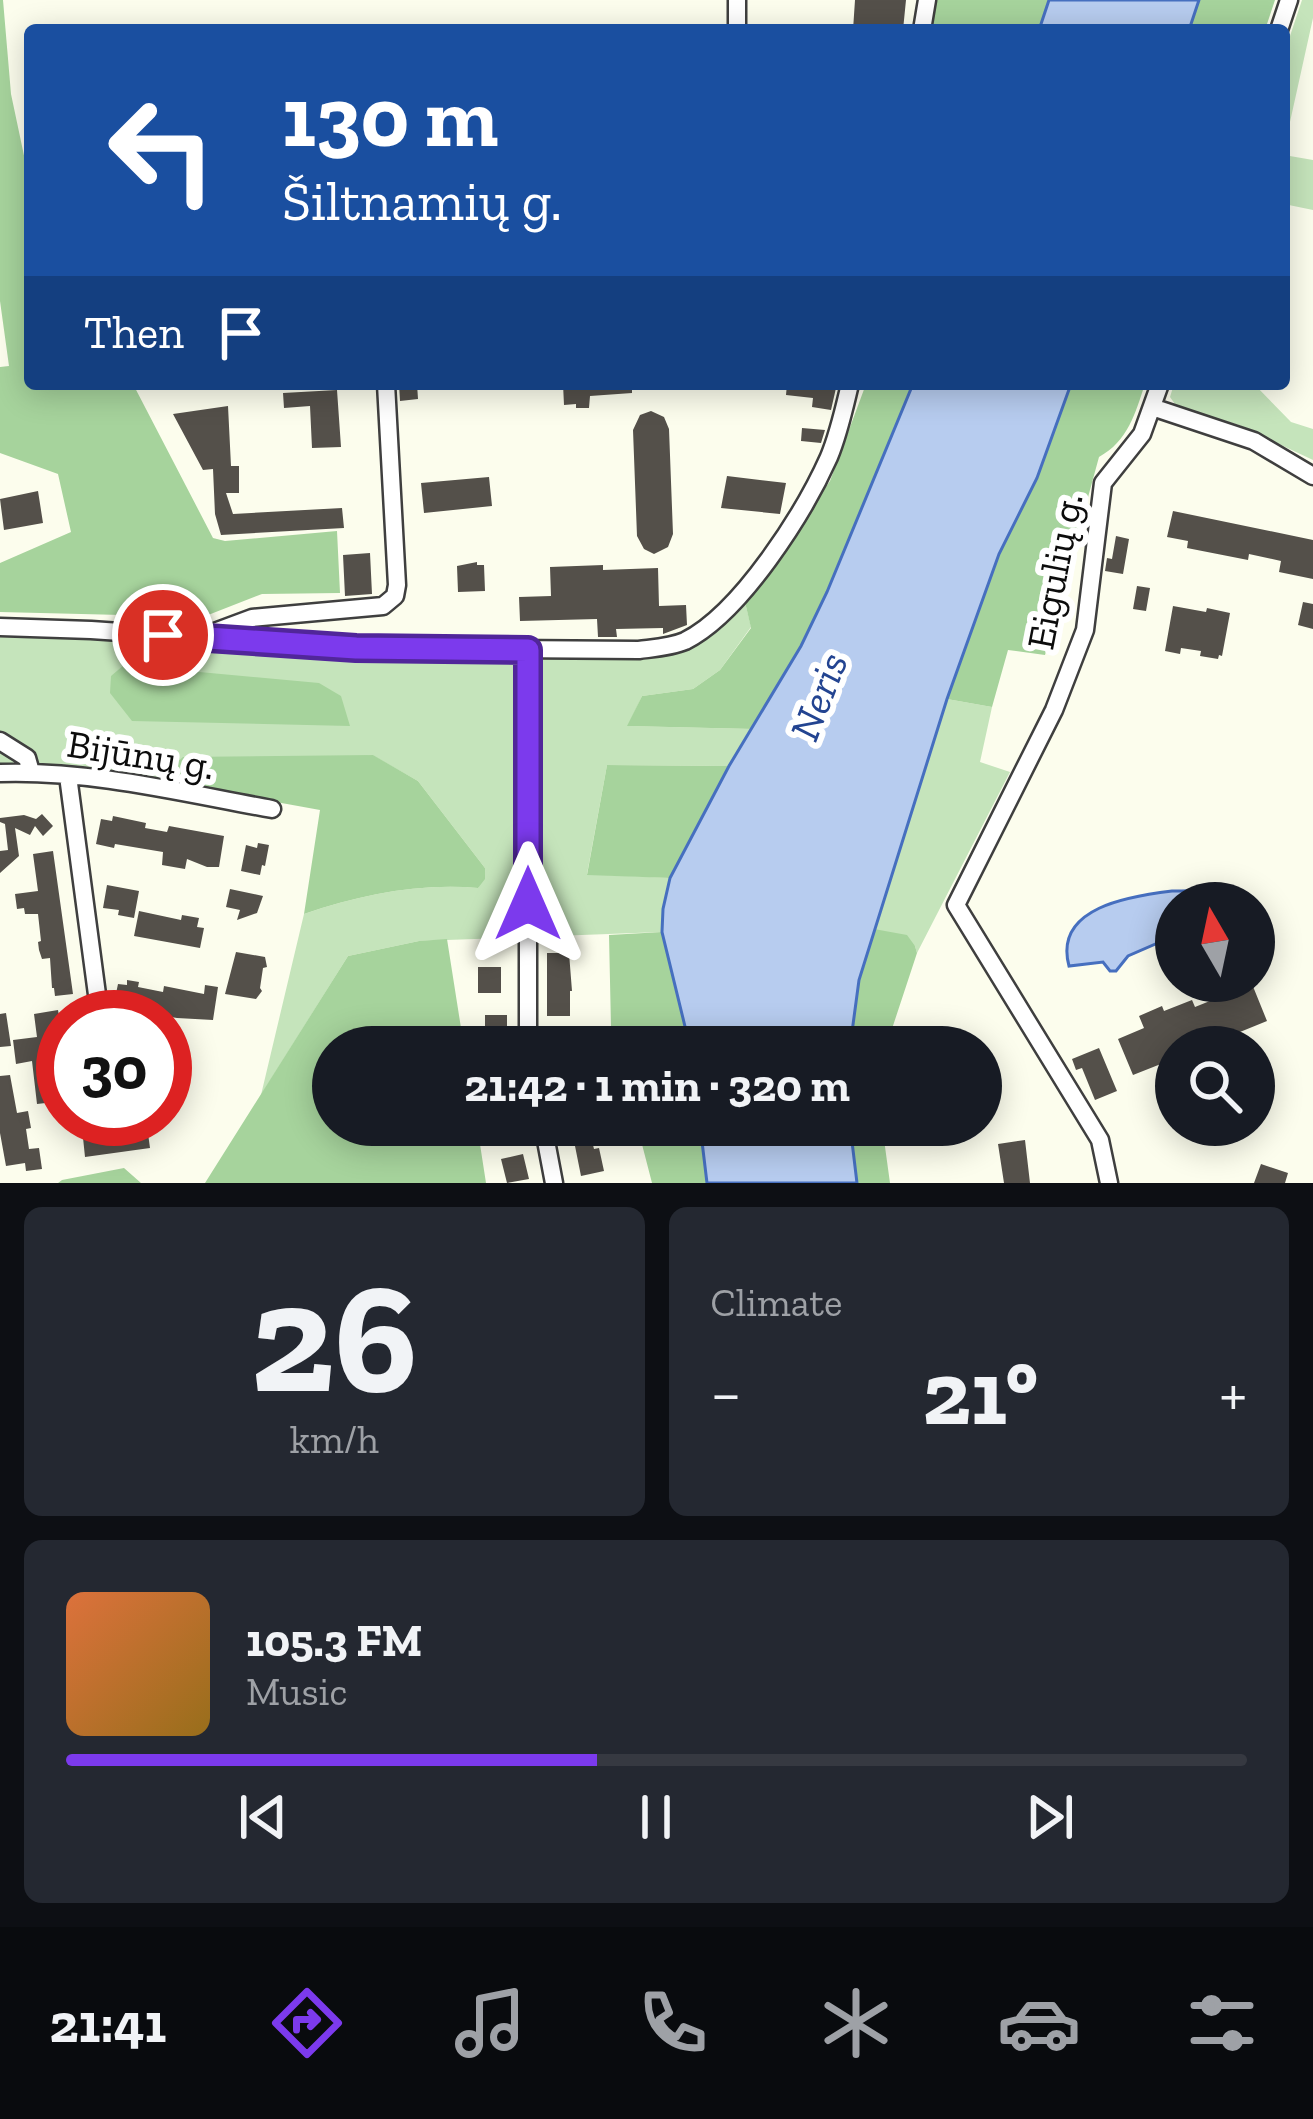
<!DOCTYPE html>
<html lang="en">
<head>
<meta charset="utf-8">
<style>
  :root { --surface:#171b24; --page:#242831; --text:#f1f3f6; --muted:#9ea1a6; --line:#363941; --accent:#7c3aed }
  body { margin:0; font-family:"Zilla Slab",serif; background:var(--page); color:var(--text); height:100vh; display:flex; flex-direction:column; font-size:45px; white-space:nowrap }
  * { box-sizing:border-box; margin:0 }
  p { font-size:39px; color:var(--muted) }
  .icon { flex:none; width:66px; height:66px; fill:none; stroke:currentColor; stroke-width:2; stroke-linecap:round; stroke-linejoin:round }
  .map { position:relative; height:1183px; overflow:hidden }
  .drawer { display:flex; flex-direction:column; gap:24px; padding:24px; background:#0d0f14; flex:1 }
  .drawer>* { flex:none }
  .guide { position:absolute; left:24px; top:24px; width:1266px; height:366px; border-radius:12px; box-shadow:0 6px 30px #0003; background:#1a4fa0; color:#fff; overflow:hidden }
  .needle { width:78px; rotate:351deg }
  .fabs { position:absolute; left:1155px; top:882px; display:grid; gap:24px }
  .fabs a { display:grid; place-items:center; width:120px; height:120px; border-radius:50%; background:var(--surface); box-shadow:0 6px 30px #0003; font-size:60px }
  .speed { position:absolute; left:36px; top:990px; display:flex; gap:24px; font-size:60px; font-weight:700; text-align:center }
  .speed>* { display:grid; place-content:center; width:156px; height:156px; border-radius:50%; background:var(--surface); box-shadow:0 6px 30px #0003; line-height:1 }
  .speed .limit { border:18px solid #d22; background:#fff; color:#111 }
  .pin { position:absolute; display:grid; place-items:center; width:102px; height:102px; color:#fff; margin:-51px; border:6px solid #fff; border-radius:50%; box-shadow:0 3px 12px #0007 }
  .me { position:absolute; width:132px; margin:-66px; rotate:0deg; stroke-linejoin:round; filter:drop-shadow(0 0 9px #0008) }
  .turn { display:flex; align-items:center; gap:42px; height:252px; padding:0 60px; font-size:54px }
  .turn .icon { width:156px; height:156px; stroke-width:2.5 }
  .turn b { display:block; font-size:84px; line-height:102px }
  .then { display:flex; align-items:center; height:114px; padding:0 60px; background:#0003; gap:24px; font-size:45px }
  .big { font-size:90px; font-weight:700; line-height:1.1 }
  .drawer .tile { flex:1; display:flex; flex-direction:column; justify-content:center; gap:18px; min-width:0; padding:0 42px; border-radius:18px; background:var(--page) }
  .drawer .dial { align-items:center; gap:0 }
  .dial b { font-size:156px; line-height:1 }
  .song { display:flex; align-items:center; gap:36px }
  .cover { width:144px; height:144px; border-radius:18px; background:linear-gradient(135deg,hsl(20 70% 55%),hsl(40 70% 35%)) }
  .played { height:12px; border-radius:6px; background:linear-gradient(90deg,var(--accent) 45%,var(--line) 45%) }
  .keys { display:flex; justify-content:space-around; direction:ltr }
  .heat { display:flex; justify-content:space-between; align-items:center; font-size:66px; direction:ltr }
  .drawer .tiles { flex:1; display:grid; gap:24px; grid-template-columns:1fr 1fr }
  .tile:last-child { grid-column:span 2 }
  .trip { position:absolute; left:312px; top:1026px; width:690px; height:120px; border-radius:60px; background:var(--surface); box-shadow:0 6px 30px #0003; font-weight:700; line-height:120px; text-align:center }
  .tab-bar { display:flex; height:192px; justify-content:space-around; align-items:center; background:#090b0e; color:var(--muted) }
  .tab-bar .icon { width:84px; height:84px }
  .tab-bar .on { color:var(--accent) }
  .tab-bar b { font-size:54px; color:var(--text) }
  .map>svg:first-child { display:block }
  .green { fill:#c5e4bb }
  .forest { fill:#a6d39c }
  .water { fill:#b7ccef; stroke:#466fbf; stroke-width:3 }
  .building { fill:#54504a }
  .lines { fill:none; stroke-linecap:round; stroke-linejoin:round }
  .minor-casing { stroke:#3f3f3f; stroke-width:21 }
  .minor { stroke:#fff; stroke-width:16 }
  .route-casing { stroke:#51269a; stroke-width:30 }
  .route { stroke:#7c3aed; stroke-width:21 }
  .labels { text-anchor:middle; stroke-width:12; stroke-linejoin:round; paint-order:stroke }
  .street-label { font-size:39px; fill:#0c0c0c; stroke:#fff }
  .water-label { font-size:42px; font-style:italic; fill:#234491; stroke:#fff }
</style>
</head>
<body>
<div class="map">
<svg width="1313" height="1183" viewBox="0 0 1313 1183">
  <rect width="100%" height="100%" fill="#fcfded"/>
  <path class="green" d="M1302 0H1313V18L1284 149V54Z
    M1284 155 1313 160V210L1284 204Z
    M1174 384H1254L1291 422 1313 429V460L1239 425 1177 407 1170 397Z
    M745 602 751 627 720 670 693 689 642 696 628 726 753 729 729 766 607 765 587 874 670 878 663 909 662 932 419 941 348 956 261 1095 304 914C361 895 417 883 478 888L485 868 418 781 372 755 171 783 0 767V635L128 640 226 649 350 654H641L729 617Z
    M947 699 992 707 980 762 1010 772 917 953 915 946 874 929Z"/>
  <path class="forest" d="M0 0H3L11 94 30 184V384H133L213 538 225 541 337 531 340 593 262 594 203 617 0 612V563L71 532 58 474 0 453V367L9 366 0 301Z
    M934 0H1049L1039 30H932Z
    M1199 0H1275L1265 30H1189Z
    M866 384H913L827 592 801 646 753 729 627 726 642 696 693 689 720 670 751 628 745 602 830 481Z
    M1071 384H1145C1135 414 1128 441 1099 457L1045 655 1008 650 992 707 947 699 999 554 1037 478Z
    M124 665 319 683 341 696 350 726 132 721 110 693 111 676Z
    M373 755 418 781 485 868V879L478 888C417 883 361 895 304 914L320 810 171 783 173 766 183 757Z
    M607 765 729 766 670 878 587 875Z
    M874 929 907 935 915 946 917 953 886 1047H850L859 980Z
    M662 932 690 1047H616L611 1027 609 935Z
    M447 939 464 1047H333V1125H477L486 1183H205L348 956 419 941Z
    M637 1125H700L707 1183H652Z
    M850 1125H882L890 1183H857Z
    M124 1168 141 1183H58L62 1180Z"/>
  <path class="water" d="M1049 0H1199L1189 30H1039Z
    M913 384H1071L1037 478 999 554 947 699 859 980 850 1047H690L662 932 663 909 670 878 729 766 801 646 827 592Z
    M1172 891C1193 891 1223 888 1238 903H1176V935L1128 956 1116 971H1110L1103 962 1069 966C1053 907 1131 896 1172 891Z
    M700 1125H850L857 1183H707Z"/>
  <path class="building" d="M855 0H906L903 30H853Z
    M399 384H417L418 399 400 401Z
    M563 384H632V393L590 396 589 408H576V404L564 405Z
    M787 384 836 388 831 410 812 407 813 398 786 395Z
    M337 390 341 447 312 448 310 406 284 408 283 393Z
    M228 406 231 466H239V493H226L233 514 342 508 344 528 221 535 215 514 213 469 203 470 173 414Z
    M651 411 664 417 669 429 673 534 668 547 654 554 644 549 637 536 633 430 640 415Z
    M802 428 825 430 821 443 801 441Z
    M727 476 786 483 780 514 721 508Z
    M489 477 492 506 424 513 421 483Z
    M38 491 43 523 4 530 0 499Z
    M1173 511 1313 540V579L1279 572 1281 561 1249 554 1248 560 1187 548 1188 541 1167 537Z
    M1116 536 1129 539 1123 574 1105 571 1107 558 1112 559Z
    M370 553 372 594 345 596 343 555Z
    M477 562V565H484L485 591 458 592 457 566Z
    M603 565V570L658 568 659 606 686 605 687 625 663 634V628L616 629 617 637H598L597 619 520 621 519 597 551 596 550 567Z
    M1137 586 1150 588 1146 611 1133 609Z
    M1303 602 1313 604V629L1298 625Z
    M1173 606 1206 612 1207 608 1230 613 1222 656 1219 655 1218 659 1200 656 1201 651 1181 648 1180 654 1165 651Z
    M42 814 53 826 43 836 35 826 30 835 15 828 19 856 0 873V851L8 850 5 824 0 822V818L24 815 36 819Z
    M113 816 146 823 145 828 167 832 169 826 224 836 219 867H207L187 859 185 869 162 865 163 852 115 844 114 848 96 844 101 819 112 821Z
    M258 843 269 845 265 866 262 865 260 875 241 871 246 845 257 848Z
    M53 851 73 994 55 996 54 988H52L50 958 42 959 39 950 38 942 41 941 38 914H25L24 908 17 909 15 894 38 891 33 854Z
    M107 885 139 891 134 918 118 915 119 910 103 908Z
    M230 889 263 896 257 913 237 920 240 910 226 907Z
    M139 911 181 920 182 915 199 918 197 927 204 928 200 948 134 936Z
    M236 952 265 957 267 967 263 968 260 988 262 991 256 999 225 994Z
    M547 953H569L572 991H570V1016H547Z
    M478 967H501V993H478Z
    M127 980 139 982 138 987 163 992 164 986 204 994 205 985 218 987 213 1020 177 1018 123 1009 124 1005 114 1003 118 984 127 985Z
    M1252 984 1267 1021 1203 1047H1176V1058L1133 1075 1118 1039 1144 1028 1139 1016 1162 1006 1164 1011 1192 1000 1195 1007Z
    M58 1010 63 1038V1101L37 1104 32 1061 16 1064 13 1040 37 1037 34 1014Z
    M6 1013 11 1046 0 1047V1014Z
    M485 1015H507V1040H485Z
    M1099 1048 1117 1091 1095 1100 1082 1068 1076 1070 1072 1059Z
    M10 1075 17 1113 28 1111 31 1128 26 1129 29 1149 39 1148 42 1169 26 1171 25 1163 6 1166 0 1133V1076Z
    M146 1119 150 1148 85 1157 82 1128Z
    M565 1125H588L594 1149 599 1148 604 1171 581 1176 574 1141 568 1142Z
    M1025 1140 1030 1183H1004L998 1144Z
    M523 1154 529 1179 507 1183 501 1159Z
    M1261 1164 1288 1173 1285 1183H1254Z"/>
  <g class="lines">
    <g class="minor-casing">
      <path id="minor" d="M737 0V30
        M922 30 927 0
        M1279 30 1289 0
        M1152 407 1254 441 1313 476
        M0 627 91 630 356 648 639 650C654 648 671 647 685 641 741 613 804 513 829 457 839 433 844 409 850 384
        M209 634 252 618 383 606 395 596 397 585 386 384
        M528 650V1047
        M0 741 27 758 31 772
        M0 773C91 770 183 793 272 809
        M68 776 100 1017
        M543 1125 554 1183
        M1109 1183 1100 1140 956 905 1054 710 1085 630 1103 483 1142 434 1160 384"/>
    </g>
    <use href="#minor" class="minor"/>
  </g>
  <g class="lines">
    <g class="route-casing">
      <path id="route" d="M163 635 356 648 528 650V904"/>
    </g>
    <use href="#route" class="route"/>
  </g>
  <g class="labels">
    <g class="street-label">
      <text transform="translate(1054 571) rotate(-79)" y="14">Eigulių g.</text>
      <text transform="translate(141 754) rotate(9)" y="14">Bijūnų g.</text>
    </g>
    <g class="water-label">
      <text transform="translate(818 696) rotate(-69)" y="15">Neris</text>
    </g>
  </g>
</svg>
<div class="fabs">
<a><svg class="needle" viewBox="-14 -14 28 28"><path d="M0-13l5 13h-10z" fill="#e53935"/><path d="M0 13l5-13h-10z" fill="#9ea1a6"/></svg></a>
<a><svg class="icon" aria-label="search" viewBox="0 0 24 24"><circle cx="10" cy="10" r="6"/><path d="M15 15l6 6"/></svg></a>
</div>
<div class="speed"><div class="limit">30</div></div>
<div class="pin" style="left:163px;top:635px;background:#d93025"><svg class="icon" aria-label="arrive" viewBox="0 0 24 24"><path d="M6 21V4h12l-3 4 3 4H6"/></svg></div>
<svg class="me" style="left:528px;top:904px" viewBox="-20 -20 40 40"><path d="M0-17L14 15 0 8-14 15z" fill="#7c3aed" stroke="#fff" stroke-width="4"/></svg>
<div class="trip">21:42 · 1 min · 320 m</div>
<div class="guide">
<div class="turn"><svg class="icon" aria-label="left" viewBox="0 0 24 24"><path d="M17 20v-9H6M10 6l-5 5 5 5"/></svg><div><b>130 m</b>Šiltnamių g.</div></div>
<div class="then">Then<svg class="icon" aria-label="arrive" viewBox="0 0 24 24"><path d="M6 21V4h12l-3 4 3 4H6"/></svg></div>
</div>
</div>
<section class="drawer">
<div class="tiles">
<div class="tile dial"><b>26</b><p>km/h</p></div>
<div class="tile"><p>Climate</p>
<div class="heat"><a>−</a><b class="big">21°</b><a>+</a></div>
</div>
<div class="tile">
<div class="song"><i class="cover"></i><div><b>105.3 FM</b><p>Music</p></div></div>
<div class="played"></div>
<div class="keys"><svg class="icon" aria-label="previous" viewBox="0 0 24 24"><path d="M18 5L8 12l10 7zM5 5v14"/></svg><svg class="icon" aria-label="pause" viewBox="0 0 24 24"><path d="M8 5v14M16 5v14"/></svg><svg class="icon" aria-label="next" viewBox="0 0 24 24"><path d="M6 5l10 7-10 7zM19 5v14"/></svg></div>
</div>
</div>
</section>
<nav class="tab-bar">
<b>21:41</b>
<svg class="icon on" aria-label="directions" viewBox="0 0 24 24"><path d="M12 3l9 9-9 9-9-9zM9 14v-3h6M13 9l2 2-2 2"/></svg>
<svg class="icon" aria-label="music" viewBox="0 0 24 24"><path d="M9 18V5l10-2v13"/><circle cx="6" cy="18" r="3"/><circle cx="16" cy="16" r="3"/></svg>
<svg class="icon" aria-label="phone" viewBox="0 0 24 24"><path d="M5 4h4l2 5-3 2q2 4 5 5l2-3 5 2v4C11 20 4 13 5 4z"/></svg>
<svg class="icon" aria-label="climate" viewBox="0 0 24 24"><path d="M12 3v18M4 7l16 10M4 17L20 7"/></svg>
<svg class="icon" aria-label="car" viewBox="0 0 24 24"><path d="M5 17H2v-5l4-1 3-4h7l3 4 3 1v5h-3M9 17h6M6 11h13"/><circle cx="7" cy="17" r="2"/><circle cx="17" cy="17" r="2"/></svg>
<svg class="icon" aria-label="filters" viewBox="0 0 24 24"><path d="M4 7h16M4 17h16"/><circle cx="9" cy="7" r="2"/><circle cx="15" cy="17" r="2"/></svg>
</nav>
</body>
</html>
